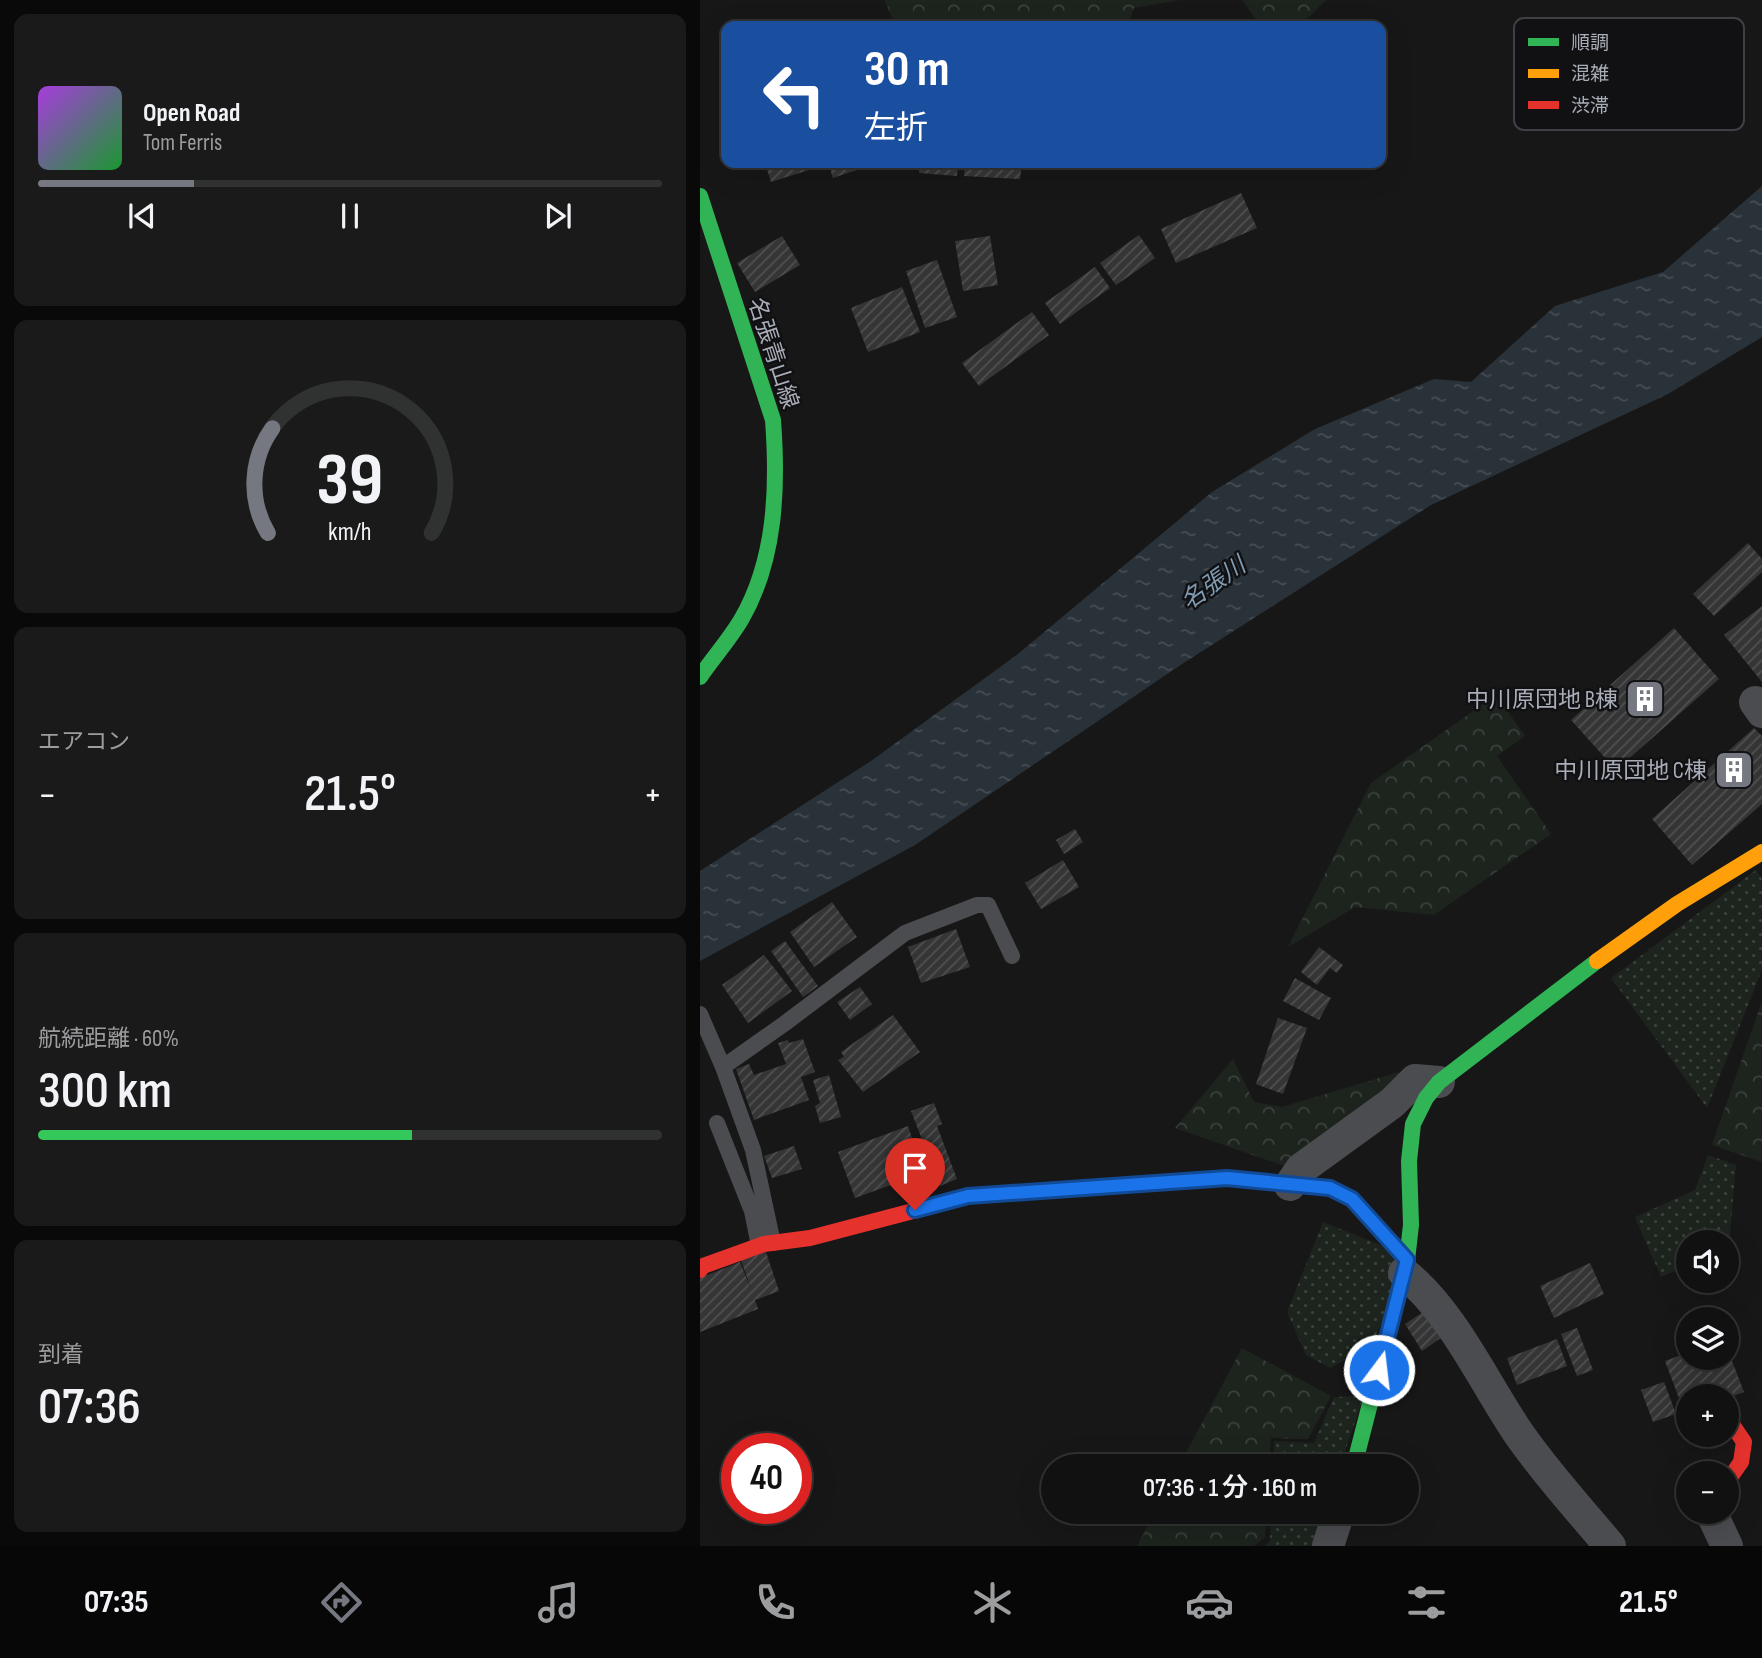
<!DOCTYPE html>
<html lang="ja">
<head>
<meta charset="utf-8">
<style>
  :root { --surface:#111; --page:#1a1a1a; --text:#f1f3f6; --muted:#9c9d9f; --line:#303131; --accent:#757880 }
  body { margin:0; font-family:"Sofia Sans Condensed","Noto Sans JP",sans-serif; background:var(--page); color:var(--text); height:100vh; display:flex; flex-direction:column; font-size:26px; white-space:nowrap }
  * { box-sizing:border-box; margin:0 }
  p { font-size:23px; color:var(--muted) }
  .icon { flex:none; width:38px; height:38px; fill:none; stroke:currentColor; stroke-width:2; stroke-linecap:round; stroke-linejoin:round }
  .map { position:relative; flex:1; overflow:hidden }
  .side { display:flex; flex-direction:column; gap:14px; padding:14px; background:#090909; width:700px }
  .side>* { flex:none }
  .guide { position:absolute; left:21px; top:21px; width:665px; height:147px; border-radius:14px; box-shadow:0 7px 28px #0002,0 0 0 2px var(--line); background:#1a4fa0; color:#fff; overflow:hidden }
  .fabs { position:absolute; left:976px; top:1230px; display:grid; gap:14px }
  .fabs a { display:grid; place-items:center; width:63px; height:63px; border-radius:50%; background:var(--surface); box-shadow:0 7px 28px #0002,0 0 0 2px var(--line); font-size:35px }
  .speed { position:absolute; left:21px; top:1433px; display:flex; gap:14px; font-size:35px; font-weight:700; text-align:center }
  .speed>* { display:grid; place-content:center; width:91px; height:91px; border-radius:50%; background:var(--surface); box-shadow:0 7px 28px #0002,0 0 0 2px var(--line); line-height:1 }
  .speed .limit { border:10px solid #d22; background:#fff; color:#111 }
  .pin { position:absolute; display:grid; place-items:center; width:60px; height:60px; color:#fff; margin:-72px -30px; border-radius:50% 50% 50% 0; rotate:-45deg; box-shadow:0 0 7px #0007 }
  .pin .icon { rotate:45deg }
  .me { position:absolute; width:77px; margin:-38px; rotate:15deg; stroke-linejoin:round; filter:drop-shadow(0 0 5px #0008) }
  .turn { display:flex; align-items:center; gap:24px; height:147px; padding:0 28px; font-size:32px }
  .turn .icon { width:91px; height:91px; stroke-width:2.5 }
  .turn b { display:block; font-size:49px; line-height:60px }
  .big { font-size:52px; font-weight:600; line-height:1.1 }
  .side .widget { flex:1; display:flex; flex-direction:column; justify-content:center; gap:10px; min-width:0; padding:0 24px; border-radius:14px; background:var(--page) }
  .side .dial { align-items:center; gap:0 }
  .dial svg { height:182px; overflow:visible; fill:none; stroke:var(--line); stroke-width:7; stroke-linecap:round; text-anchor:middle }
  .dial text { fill:var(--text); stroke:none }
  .song { display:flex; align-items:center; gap:21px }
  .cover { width:84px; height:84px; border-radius:10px; background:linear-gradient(135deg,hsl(280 70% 55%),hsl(130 70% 35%)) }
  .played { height:7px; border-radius:4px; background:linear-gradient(90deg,var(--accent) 25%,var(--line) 25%) }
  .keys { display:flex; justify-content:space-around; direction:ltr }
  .heat { display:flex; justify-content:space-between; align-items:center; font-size:38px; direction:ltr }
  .charge { height:10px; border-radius:5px; background:linear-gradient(90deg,#34c759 60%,var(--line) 0) }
  .trip { position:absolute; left:341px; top:1454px; width:378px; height:70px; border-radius:35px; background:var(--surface); box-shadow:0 7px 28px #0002,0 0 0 2px var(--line); font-weight:600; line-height:70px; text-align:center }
  .tab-bar { display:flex; height:112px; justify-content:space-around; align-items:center; background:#070707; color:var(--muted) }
  .tab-bar .icon { width:49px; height:49px }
  .tab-bar .current { color:var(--accent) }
  .tab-bar b { font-size:32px; color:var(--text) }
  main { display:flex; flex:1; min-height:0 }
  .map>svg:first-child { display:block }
  .grass { fill:url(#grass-dots) }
  .forest { fill:url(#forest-crowns) }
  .water { fill:url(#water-ripples) }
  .building { fill:url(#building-hatch) }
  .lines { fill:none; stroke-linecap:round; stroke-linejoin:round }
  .lane { stroke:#4b4c50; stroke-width:16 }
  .street { stroke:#4b4c50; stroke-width:32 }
  .fast { stroke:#30b455; stroke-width:16 }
  .slow { stroke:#ff9f0a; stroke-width:16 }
  .jam { stroke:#e5322d; stroke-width:16 }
  .route-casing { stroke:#114b97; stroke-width:18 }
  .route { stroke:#1a73e8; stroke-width:12 }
  .labels { text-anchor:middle; stroke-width:5; stroke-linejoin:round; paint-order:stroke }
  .street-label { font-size:23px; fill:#a8adb8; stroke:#111113 }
  .poi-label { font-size:23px; fill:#a8adb8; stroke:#111113; text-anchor:end }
  .water-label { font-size:24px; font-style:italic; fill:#7f9bb3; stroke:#111113 }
  .key { fill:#111113; stroke:#3e4045; stroke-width:2 }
  .key-label { font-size:19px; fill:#a8adb8 }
</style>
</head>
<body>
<main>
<section class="side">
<div class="widget">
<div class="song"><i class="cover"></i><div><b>Open Road</b><p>Tom Ferris</p></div></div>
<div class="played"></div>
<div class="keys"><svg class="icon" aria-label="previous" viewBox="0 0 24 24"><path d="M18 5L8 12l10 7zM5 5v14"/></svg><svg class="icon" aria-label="pause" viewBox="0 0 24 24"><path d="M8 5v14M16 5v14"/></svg><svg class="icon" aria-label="next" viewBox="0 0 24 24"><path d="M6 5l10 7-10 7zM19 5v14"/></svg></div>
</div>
<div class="widget dial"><svg viewBox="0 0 100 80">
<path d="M14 69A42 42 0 1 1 86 69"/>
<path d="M14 69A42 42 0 0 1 16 23" stroke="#757880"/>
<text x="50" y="56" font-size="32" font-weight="700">39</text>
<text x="50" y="72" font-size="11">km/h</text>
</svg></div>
<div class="widget"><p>エアコン</p>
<div class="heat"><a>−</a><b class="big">21.5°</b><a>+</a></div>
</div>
<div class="widget"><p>航続距離 · 60%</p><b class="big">300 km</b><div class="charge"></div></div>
<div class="widget"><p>到着</p><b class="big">07:36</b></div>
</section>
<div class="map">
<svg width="1062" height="1546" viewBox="0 0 1062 1546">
  <defs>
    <pattern id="grass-dots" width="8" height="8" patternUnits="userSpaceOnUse" patternTransform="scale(1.75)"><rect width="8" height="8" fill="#1d241e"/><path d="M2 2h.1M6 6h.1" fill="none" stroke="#3b413d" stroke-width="1.8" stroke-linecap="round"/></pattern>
    <pattern id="forest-crowns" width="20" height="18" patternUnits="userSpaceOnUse" patternTransform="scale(1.75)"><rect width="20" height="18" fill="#1d241e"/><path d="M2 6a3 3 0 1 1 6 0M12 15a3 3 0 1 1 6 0" fill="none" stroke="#3b413d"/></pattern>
    <pattern id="water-ripples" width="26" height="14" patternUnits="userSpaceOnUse" patternTransform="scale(1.75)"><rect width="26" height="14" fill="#2a3239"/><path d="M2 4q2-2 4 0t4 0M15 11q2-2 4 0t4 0" fill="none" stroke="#464d54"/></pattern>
    <pattern id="building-hatch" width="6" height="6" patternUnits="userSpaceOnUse" patternTransform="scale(1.75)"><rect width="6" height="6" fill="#353536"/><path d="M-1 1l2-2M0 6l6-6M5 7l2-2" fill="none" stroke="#4f5051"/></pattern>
  </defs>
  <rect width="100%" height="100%" fill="#171717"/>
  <path class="grass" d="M1056 870 1062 879V970L1007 1108 911 978Z
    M1008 1155 1036 1165 1029 1247 1027 1242H989V1265L961 1277 935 1217 995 1190Z
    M623 1222 708 1256 672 1346 630 1368 606 1355 587 1312Z
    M664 1396 640 1466H573L574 1441 614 1443 634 1397Z
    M571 1512H625L614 1546H565L570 1541Z"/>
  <path class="forest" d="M185 0H480L434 8 427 26H195Z
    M542 0H626L600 26H561Z
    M796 695 825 736 797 756 851 834 734 915 655 907 588 947 671 783Z
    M1062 1001V1162L1012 1145Z
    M533 1059 554 1102 582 1107 699 1072 702 1082 587 1167 475 1128Z
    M542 1348 631 1396 608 1439 571 1438 569 1466H479Z
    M455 1512H566L565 1537 554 1546H437Z"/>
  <path class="water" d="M1062 186V337L968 394 731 505 482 664 215 845 0 961V871L171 761 318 654 512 492 615 429 734 379 771 382 855 306 963 272Z"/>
  <path class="building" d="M65 163H106L109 170 71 182Z
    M128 163H177L133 178Z
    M220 163H258L257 176 219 173Z
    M265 163H322L320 179 264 176Z
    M541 193 557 228 476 263 461 229Z
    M439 235 455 258 416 285 400 263Z
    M82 236 100 265 55 292 37 263Z
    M290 236 298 285 263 291 255 241Z
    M237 260 257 317 225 328 206 271Z
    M395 267 410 288 360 324 345 303Z
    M202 287 220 332 168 352 151 308Z
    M332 312 349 335 279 386 262 363Z
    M1048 543 1062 559V572L1014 616 993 594Z
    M1062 606V682L1024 635Z
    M974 628 1019 679 916 770 871 720Z
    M1054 728 1062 736V804L992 865 952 819Z
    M375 829 383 842 364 854 356 840Z
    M363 860 379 887 341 909 325 883Z
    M132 902 157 937 114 967 90 932Z
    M256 929 270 967 221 983 208 947Z
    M85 941 118 986 103 997 71 951Z
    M619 947 643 965 637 973 630 968 617 985 601 972Z
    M64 955 92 991 48 1023 22 985Z
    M595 978 631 998 619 1020 583 1001Z
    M160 987 172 1004 150 1020 137 1002Z
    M193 1015 220 1052 163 1092 138 1060 144 1057 141 1052Z
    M578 1018 607 1028 583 1094 556 1084Z
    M103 1039 115 1072 101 1077 109 1100 54 1120 36 1069 49 1064 54 1075 86 1064 78 1043 88 1040 89 1043Z
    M129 1075 141 1117 120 1123 115 1106 120 1103 113 1080Z
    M234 1103 242 1124 237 1126 257 1179 240 1186 211 1111Z
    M208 1126 224 1173 155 1198 138 1152Z
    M94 1146 102 1169 72 1178 64 1156Z
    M66 1252 79 1291 55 1300 58 1309 0 1332V1278L40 1262 51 1289 41 1260Z
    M890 1263 904 1294 854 1318 840 1286Z
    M723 1312 741 1338 722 1351 705 1324Z
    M877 1328 893 1370 877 1376 861 1334Z
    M857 1339 867 1366 817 1385 807 1358Z
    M1027 1348 1044 1392 1027 1398 1014 1396 1011 1389 980 1401 965 1361 989 1352V1358H1027Z
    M964 1382 976 1414 953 1422 941 1390Z"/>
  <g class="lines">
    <path class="lane" d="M0 1014 23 1067 53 1150 73 1243
      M23 1067 84 1024 205 933 277 905H288L312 956
      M17 1123 52 1211 59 1246"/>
    <path class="street" d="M1055 702 1062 712
      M590 1185 601 1169 692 1103 715 1080 739 1082
      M704 1273C754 1314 783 1381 819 1434 846 1473 879 1509 910 1546
      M1011 1512 1027 1546
      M628 1546 639 1512"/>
    <path class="fast" d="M0 196 73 420C78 487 76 560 41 620 29 640 13 658 0 677
      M654 1466 707 1260 711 1225 709 1161 713 1124 726 1098 739 1082 897 961"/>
    <path class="slow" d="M897 961 977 904 1062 852
      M213 1211 268 1196 527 1178 574 1183"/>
    <path class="jam" d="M574 1183 630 1188 652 1199 707 1260
      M0 1270 3 1266 64 1244 110 1238 213 1211
      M1027 1417 1044 1442 1041 1462 1027 1482"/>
  </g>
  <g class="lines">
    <g class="route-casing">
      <path id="route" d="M215 1210 268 1196 527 1178 630 1188 652 1199 707 1260 679 1370"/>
    </g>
    <use href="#route" class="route"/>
  </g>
  <defs>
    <g id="building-square" transform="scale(2.0125)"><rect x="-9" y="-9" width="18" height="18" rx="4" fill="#757880" stroke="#111113"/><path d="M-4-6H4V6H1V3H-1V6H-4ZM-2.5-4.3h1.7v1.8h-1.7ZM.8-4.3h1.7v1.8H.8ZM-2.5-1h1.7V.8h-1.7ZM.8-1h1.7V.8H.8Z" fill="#fff"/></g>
  </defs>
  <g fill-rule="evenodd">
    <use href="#building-square" x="945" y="699"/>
    <use href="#building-square" x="1034" y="770"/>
  </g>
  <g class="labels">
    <g class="street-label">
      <text transform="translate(74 353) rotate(72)" y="8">名張青山線</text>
    </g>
    <g class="poi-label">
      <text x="918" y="707">中川原団地 B棟</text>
      <text x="1007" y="778">中川原団地 C棟</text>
    </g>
    <g class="water-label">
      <text transform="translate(513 583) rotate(-35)" y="8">名張川</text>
    </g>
  </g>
  <rect x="814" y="18" width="230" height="112" rx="10" class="key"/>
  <rect x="828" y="38" width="31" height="8" fill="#30b455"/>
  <rect x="828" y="69" width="31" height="9" fill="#ff9f0a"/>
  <rect x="828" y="101" width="31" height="8" fill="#e5322d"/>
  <g class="key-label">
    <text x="871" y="49">順調</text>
    <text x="871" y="80">混雑</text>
    <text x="871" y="112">渋滞</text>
  </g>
</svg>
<div class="fabs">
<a><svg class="icon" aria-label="sound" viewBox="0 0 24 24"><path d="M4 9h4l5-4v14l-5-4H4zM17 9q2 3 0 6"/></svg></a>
<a><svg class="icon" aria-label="layers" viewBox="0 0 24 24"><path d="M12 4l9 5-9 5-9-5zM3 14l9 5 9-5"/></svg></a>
<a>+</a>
<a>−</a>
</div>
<div class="speed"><div class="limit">40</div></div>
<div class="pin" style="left:215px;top:1210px;background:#d93025"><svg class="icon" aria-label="arrive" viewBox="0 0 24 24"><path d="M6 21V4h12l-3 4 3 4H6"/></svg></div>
<svg class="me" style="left:679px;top:1370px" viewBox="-20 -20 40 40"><circle r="17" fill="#1a73e8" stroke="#fff" stroke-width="3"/><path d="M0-11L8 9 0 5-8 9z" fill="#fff"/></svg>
<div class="trip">07:36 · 1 分 · 160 m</div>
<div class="guide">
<div class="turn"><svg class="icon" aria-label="left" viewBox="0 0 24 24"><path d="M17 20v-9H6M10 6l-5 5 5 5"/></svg><div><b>30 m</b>左折</div></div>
</div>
</div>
</main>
<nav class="tab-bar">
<b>07:35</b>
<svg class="icon current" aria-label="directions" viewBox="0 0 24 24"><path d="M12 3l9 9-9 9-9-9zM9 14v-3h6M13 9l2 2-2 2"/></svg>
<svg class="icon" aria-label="music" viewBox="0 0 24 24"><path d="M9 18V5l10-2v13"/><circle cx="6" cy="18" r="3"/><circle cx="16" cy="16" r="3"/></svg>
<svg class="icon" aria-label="phone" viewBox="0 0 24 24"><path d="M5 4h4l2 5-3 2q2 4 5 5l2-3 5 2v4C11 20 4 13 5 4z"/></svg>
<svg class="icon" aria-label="climate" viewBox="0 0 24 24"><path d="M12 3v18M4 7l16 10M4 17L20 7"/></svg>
<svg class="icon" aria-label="car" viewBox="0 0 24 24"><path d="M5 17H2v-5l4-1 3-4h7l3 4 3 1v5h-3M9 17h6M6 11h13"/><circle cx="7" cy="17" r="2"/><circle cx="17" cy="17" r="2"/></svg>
<svg class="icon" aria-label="filters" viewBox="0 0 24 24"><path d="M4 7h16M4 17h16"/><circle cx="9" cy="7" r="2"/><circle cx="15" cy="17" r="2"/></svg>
<b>21.5°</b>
</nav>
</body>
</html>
